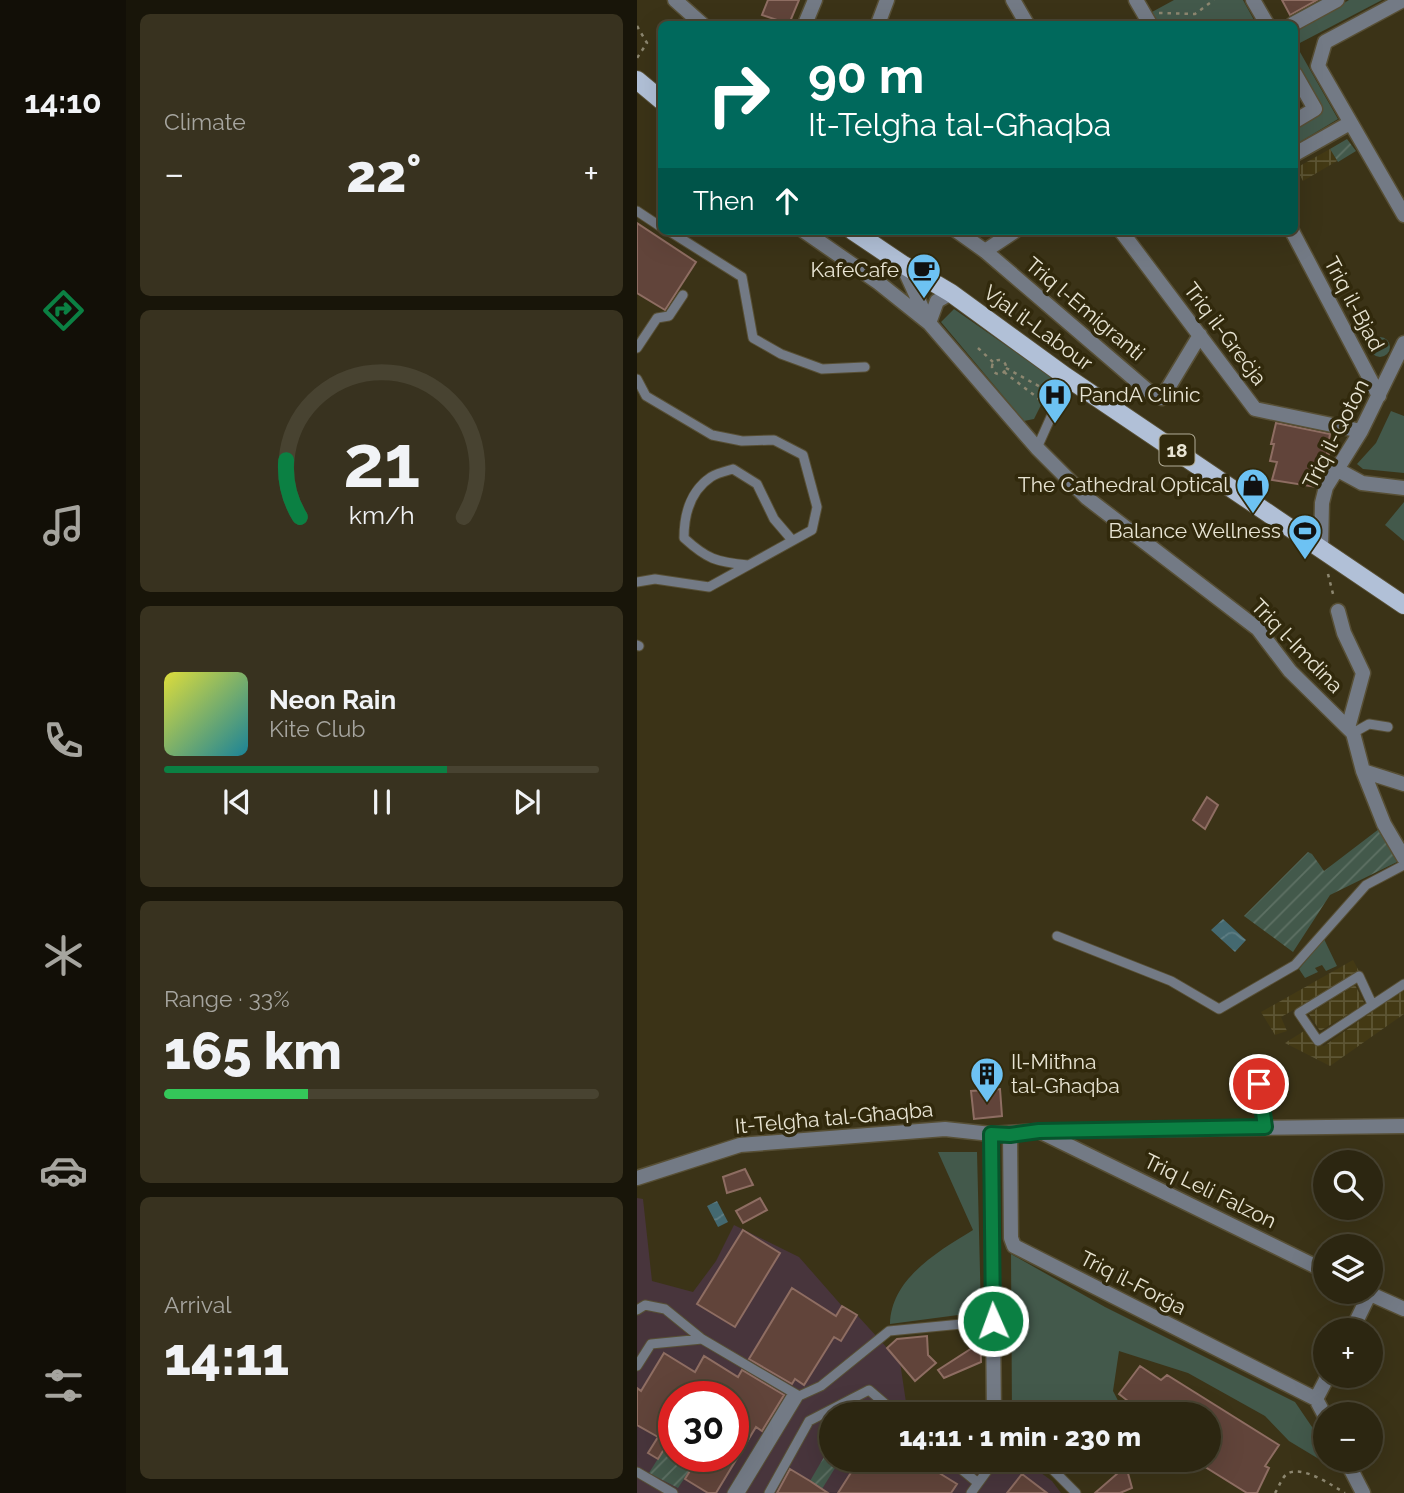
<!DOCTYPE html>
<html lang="en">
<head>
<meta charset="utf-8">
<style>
  :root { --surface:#2c2611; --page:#38321f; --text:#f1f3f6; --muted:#a6a59f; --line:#484331; --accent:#0b8043 }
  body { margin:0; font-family:Raleway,sans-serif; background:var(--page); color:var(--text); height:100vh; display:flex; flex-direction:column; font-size:26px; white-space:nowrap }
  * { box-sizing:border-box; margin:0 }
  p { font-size:23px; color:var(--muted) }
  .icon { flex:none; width:38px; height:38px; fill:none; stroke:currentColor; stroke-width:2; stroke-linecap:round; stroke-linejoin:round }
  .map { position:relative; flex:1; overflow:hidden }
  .panel { display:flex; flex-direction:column; gap:14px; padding:14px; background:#181509; width:511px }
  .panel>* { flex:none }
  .banner { position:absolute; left:21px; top:21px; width:640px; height:214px; border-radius:10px; box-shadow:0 7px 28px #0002,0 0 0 2px var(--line); background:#00695c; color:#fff; overflow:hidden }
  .tools { position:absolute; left:676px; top:1150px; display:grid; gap:14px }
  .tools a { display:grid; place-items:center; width:70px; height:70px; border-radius:50%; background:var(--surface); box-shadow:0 7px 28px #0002,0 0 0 2px var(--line); font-size:35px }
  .speed { position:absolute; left:21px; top:1381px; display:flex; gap:14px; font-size:35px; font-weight:700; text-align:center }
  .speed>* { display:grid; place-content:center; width:91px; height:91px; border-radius:50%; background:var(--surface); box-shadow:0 7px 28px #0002,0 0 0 2px var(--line); line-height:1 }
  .speed .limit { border:10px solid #d22; background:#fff; color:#111 }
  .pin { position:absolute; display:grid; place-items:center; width:60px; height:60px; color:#fff; margin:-30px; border:4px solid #fff; border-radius:50%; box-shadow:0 2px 7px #0007 }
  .me { position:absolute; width:77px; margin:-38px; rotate:358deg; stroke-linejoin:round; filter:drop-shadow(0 0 5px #0008) }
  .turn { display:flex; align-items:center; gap:24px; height:147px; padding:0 35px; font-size:32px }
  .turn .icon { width:91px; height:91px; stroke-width:2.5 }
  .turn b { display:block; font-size:49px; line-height:60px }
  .then { display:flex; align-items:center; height:66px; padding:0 35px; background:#0003; gap:14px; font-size:26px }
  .big { font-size:52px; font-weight:800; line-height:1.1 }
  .panel .widget { flex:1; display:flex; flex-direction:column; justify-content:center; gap:10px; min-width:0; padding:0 24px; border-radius:10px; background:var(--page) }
  .panel .dial { align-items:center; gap:0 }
  .dial svg { height:182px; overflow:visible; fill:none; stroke:var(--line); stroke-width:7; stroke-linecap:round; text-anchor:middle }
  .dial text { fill:var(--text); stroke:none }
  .song { display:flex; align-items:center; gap:21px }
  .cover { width:84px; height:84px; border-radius:10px; background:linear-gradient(135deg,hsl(60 70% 55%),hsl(190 70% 35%)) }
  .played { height:7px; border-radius:4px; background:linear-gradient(90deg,var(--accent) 65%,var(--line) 65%) }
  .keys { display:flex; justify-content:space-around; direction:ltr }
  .heat { display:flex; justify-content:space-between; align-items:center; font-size:38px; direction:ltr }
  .charge { height:10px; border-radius:5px; background:linear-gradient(90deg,#34c759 33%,var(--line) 0) }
  .trip { position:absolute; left:182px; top:1402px; width:402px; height:70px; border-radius:35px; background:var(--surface); box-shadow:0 7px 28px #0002,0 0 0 2px var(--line); font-weight:800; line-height:70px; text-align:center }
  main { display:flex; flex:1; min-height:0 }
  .tab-bar { display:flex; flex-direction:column; width:126px; justify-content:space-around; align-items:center; background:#120f07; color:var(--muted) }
  .tab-bar .icon { width:49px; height:49px }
  .tab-bar .current { color:var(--accent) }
  .tab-bar b { font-size:32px; color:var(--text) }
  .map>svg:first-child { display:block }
  .industrial { fill:url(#industrial-grid) }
  .education { fill:#48353c; fill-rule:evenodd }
  .green { fill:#43594b }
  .garden { fill:url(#garden-furrows) }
  .water { fill:url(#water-waves) }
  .building { fill:#61443a; stroke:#8e6d62; stroke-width:2 }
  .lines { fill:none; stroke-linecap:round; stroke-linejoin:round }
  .service-casing { stroke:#574f35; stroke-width:11 }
  .minor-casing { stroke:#574f35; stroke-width:17 }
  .tertiary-casing { stroke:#574f35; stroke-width:17 }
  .primary-casing { stroke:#574f35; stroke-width:20 }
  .path { stroke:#8d8770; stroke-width:2.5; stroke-dasharray:3.5 5; stroke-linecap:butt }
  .service { stroke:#737a85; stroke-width:9 }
  .minor { stroke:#737a85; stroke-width:14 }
  .tertiary { stroke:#737a85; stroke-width:14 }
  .primary { stroke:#b1c0d7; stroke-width:18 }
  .route-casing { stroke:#07532c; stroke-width:18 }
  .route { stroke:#0b8043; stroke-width:12 }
  .labels { text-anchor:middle; stroke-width:7; stroke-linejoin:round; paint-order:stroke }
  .shield { fill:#31290c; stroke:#b1ac97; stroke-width:2 }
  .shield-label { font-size:19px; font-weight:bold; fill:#e8e4d3 }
  .poi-label { font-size:21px; fill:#e8e4d3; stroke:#31290c; text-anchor:end }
  .street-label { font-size:21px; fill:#e8e4d3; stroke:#31290c }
</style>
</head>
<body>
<main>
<nav class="tab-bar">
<b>14:10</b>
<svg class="icon current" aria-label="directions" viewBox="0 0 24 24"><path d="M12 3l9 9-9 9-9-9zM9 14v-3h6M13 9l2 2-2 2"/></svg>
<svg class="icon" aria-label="music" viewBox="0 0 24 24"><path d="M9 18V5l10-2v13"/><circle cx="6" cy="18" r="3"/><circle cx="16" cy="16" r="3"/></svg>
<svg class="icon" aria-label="phone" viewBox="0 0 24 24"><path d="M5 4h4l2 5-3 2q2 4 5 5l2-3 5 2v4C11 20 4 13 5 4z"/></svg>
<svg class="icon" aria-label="climate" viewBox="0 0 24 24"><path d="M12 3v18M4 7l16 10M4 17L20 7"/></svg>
<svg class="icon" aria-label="car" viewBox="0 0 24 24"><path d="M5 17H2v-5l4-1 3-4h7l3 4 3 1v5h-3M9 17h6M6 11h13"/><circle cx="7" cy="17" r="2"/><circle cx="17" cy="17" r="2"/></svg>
<svg class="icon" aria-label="filters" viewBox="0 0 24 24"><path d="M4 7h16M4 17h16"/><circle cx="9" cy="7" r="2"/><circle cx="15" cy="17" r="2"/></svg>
</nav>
<section class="panel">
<div class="widget"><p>Climate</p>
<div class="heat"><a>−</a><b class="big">22°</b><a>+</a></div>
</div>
<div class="widget dial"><svg viewBox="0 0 100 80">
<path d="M14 69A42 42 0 1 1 86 69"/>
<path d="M14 69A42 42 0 0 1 8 44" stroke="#0b8043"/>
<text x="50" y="56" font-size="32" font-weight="700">21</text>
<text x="50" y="72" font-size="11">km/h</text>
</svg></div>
<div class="widget">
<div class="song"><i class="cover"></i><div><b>Neon Rain</b><p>Kite Club</p></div></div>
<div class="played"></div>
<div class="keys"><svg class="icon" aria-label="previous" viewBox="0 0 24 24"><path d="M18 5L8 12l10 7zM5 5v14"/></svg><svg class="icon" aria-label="pause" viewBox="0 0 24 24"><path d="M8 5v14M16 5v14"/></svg><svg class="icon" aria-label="next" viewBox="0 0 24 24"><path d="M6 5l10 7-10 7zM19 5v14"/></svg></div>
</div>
<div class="widget"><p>Range · 33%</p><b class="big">165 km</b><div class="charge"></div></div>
<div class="widget"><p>Arrival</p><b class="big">14:11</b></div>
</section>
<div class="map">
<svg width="767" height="1493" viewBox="0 0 767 1493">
  <defs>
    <pattern id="industrial-grid" width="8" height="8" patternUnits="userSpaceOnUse" patternTransform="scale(1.75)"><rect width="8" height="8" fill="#433914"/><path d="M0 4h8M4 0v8" fill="none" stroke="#5e5635"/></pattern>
    <pattern id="garden-furrows" width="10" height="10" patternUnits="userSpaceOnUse" patternTransform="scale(1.75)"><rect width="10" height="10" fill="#43594b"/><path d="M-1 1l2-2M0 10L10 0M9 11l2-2" fill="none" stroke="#5e7164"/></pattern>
    <pattern id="water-waves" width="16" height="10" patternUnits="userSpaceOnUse" patternTransform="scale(1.75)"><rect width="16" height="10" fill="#446970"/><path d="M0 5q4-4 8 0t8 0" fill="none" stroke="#5f7e84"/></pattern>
  </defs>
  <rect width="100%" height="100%" fill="#3b3317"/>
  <path class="industrial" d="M693 149 700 161 666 181 659 168Z
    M716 960 723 973 644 1017 650 1031 638 1035 624 1012Z
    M718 985 728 1004 683 1031 672 1014Z
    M767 989V1014L693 1066 648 1043 667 1031 675 1042 687 1046Z"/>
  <path class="education" d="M0 1198 6 1199 15 1281 56 1292 79 1261 97 1225 162 1257 205 1306 220 1315 263 1362 270 1409 275 1414H194V1460H360L392 1464 415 1481 424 1493H0ZM37 1396H96V1456H37Z"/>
  <path class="green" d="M537 0H606L617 20 614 24H522L515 12Z
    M712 0H745L659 45 701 119 658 145V127L684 112 658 65V32Z
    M317 309 417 379 397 419 387 421 304 322Z
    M733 347a10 10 0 1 1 20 0a10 10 0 1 1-20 0Z
    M754 411 767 416V473L726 469 720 464 739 443Z
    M767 502V541L748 525Z
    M687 939 700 966 689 971 685 965 678 968 681 972 668 978 662 969Z
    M301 1152H340L344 1312 253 1324C254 1278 302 1251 336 1230Z
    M374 1254 468 1307 658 1402 688 1446V1460H697L705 1473 652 1441 628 1416 551 1373 482 1351 476 1391 488 1414H375Z"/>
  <path class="garden" d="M710 139 719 151 701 162 693 149Z
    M742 829 762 861 693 895 656 952 607 916 671 852 675 854 687 871Z
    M37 1433V1456H62L41 1488 12 1473Z
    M194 1445V1460H203L185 1489 173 1481Z"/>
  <path class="water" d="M586 919 609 940 598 952 574 930Z
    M80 1201 91 1222 81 1227 70 1206Z"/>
  <path class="building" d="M131 0H162L152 24 125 15Z
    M645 0H680L653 15Z
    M0 223 59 262 28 310 0 293Z
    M639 423 693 434 690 453 692 454 679 487 635 480 640 462 633 461 637 444H634Z
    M570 797 581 805 568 829 556 820Z
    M363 1089 365 1116 337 1119 334 1091Z
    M108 1169 116 1185 90 1193 86 1177Z
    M123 1198 130 1210 106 1223 99 1211Z
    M106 1230 143 1253 98 1327 60 1304Z
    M155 1288 199 1316 205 1306 220 1315 204 1341 197 1337 167 1385 158 1379 155 1384 112 1359Z
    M343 1329 344 1362 307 1378 301 1370 335 1348 327 1338Z
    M290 1336 291 1355 299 1363 278 1381 250 1348 260 1339Z
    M27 1353 58 1372 67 1356 101 1377 105 1370 147 1395 125 1431 119 1427 79 1493H71L48 1479 62 1456H96V1396H37V1433L21 1459 11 1453 21 1437 0 1425V1388L4 1391Z
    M503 1366 524 1380 530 1375 642 1445 628 1466 632 1468 620 1493H610L557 1460H572V1414H495L491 1401 482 1394Z
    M222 1460H281L320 1484 314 1493H201Z
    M489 1466 495 1488 483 1493H458Z
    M153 1469 173 1481 191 1493H140Z
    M385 1474 410 1493H370Z"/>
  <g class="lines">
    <g class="service-casing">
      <path id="service" d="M0 211 24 227
        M32 231 105 277 116 338 144 354 185 369 228 367
        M0 348 20 318 32 316 46 295
        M0 379 9 396 75 435 105 441 137 440 166 455 180 507 175 530 72 587 18 579 0 582
        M400 448 417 410 428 376
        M111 565C79 562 70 559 47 538 47 516 53 491 74 477 80 473 89 471 96 469L120 484 137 519 155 540
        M0 645 2 646
        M716 733 732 724 751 727
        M420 936 534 981 582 1009 658 965 729 885 767 865
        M735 1004 722 976 662 1013 681 1041 767 984
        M0 1310 8 1305 28 1309 65 1339 162 1396
        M0 1366 14 1344 65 1339
        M313 1460 341 1483
        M406 1460 439 1493
        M0 1472 36 1493
        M95 1493 156 1393
        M103 1493 162 1396 184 1386 252 1331 356 1321
        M132 1493 172 1421 232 1390 260 1414
        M334 1493 358 1460"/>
    </g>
    <g class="minor-casing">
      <path id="minor" d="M38 0 65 24
        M376 0 390 24
        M499 0 513 24
        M616 0 630 24
        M766 0 688 42 681 66 767 215
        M168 24 178 0
        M241 24 250 0
        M656 24 700 0
        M658 74 678 109 658 121
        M658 154 713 123
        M167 231 242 283 292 323 400 448 450 498 621 629 653 671 716 733 726 771 747 824 767 858
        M320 231 348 251 510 390 525 398 563 335
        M484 231 618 409 724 431
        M655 231 742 396
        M348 251 378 231
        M265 264 290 319
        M292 323 300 301 314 293
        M701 470 725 483 767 488
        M684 547 685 503 689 487 724 431 767 343
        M701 611 707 633 726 673 711 728
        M726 771 767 784
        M622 1084 628 1127
        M402 1131 688 1271
        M354 1134 357 1414
        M373 1135 374 1238 377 1246 679 1399 688 1416
        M729 1292 767 1309
        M715 1330 733 1293
        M679 1399 691 1376
        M709 1460 726 1493"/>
    </g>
    <g class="tertiary-casing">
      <path id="tertiary" d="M0 1178 103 1145 308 1129 354 1134 402 1131 767 1126"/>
    </g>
    <g class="primary-casing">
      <path id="primary" d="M0 80 24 100
        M216 231 265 264 314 293 428 376 767 605"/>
    </g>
    <path class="path" d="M522 13 558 14 577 0
      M0 26 10 43 0 58
      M341 348 357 363
      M355 367a7 7 0 1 1 14 0a7 7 0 1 1-14 0Z
      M369 368 409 390
      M367 372 406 402
      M691 574 697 598
      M638 1493C642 1487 645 1477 650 1474 664 1464 696 1486 708 1493"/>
    <use href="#service" class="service"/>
    <use href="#minor" class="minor"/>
    <use href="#tertiary" class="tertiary"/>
    <use href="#primary" class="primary"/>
  </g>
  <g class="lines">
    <g class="route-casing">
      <path id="route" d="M356 1321 354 1134 373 1135 402 1131 628 1127 622 1084"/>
    </g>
    <use href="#route" class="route"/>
  </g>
  <defs>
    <g id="cafe-pin" transform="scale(1.75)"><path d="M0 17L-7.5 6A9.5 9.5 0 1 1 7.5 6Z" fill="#6dc2f3" stroke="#31290c"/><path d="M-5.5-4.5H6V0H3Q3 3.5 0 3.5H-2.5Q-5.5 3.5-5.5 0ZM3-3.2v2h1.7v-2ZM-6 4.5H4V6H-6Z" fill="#111"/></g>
    <g id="hospital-pin" transform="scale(1.75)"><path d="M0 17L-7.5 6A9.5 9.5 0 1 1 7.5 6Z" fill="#6dc2f3" stroke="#31290c"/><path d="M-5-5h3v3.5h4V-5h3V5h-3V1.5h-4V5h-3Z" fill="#111"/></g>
    <g id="shop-pin" transform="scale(1.75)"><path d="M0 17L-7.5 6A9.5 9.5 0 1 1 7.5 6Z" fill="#6dc2f3" stroke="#31290c"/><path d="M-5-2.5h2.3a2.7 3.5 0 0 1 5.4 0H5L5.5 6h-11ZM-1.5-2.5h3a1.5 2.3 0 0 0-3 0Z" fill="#111"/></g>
    <g id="stadium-pin" transform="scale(1.75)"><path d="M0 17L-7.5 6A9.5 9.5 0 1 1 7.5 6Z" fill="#6dc2f3" stroke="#31290c"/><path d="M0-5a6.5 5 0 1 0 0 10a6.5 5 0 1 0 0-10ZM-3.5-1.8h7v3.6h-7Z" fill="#111"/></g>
    <g id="building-pin" transform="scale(1.75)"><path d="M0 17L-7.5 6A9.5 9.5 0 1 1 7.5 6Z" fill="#6dc2f3" stroke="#31290c"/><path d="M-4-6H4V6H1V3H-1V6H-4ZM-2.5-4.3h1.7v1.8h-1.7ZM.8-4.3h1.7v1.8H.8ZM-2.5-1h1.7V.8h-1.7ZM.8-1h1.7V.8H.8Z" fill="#111"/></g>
  </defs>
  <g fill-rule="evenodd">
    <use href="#cafe-pin" x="287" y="270"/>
    <use href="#hospital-pin" x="418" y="395"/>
    <use href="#shop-pin" x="616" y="485"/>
    <use href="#stadium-pin" x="668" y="531"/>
    <use href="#building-pin" x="350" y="1074"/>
  </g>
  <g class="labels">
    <rect class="shield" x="522.5" y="434.5" width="35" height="31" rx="5"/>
    <g class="shield-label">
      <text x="540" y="457">18</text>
    </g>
    <g class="poi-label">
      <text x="262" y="277">KafeCafe</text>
      <text x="442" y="402" text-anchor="start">PandA Clinic</text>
      <text x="592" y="492">The Cathedral Optical</text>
      <text x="644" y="538">Balance Wellness</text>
      <text x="374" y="1069" text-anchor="start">Il-Mitħna<tspan x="374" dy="24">tal-Għaqba</tspan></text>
    </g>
    <g class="street-label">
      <text transform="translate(717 304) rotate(62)" y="7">Triq il-Bjad</text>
      <text transform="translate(448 309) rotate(40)" y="7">Triq l-Emigranti</text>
      <text transform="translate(401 328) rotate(36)" y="7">Vjal il-Labour</text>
      <text transform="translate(588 334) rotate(53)" y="7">Triq il-Greċja</text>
      <text transform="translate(699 434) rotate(-63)" y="7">Triq il-Qoton</text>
      <text transform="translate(660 646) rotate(46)" y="7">Triq l-Imdina</text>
      <text transform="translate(197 1118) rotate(-5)" y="7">It-Telgħa tal-Għaqba</text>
      <text transform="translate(573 1191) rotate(26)" y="7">Triq Leli Falzon</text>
      <text transform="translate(496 1283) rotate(27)" y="7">Triq il-Forġa</text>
    </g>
  </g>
</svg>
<div class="tools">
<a><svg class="icon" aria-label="search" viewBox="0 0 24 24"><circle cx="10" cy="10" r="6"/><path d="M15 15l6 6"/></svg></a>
<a><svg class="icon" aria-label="layers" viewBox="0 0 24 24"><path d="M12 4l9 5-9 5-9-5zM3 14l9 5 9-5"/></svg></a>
<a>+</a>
<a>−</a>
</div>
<div class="speed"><div class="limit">30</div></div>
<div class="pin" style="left:622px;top:1084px;background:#d93025"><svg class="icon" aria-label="arrive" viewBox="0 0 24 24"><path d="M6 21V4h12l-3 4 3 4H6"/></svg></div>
<svg class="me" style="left:356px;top:1321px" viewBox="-20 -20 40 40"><circle r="17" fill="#0b8043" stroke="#fff" stroke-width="3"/><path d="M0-11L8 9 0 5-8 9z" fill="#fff"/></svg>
<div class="trip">14:11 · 1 min · 230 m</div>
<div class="banner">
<div class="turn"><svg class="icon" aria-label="right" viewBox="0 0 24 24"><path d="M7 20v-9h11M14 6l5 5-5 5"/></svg><div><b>90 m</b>It-Telgħa tal-Għaqba</div></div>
<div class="then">Then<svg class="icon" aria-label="ahead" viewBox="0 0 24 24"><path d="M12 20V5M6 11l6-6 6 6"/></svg></div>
</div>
</div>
</main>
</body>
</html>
